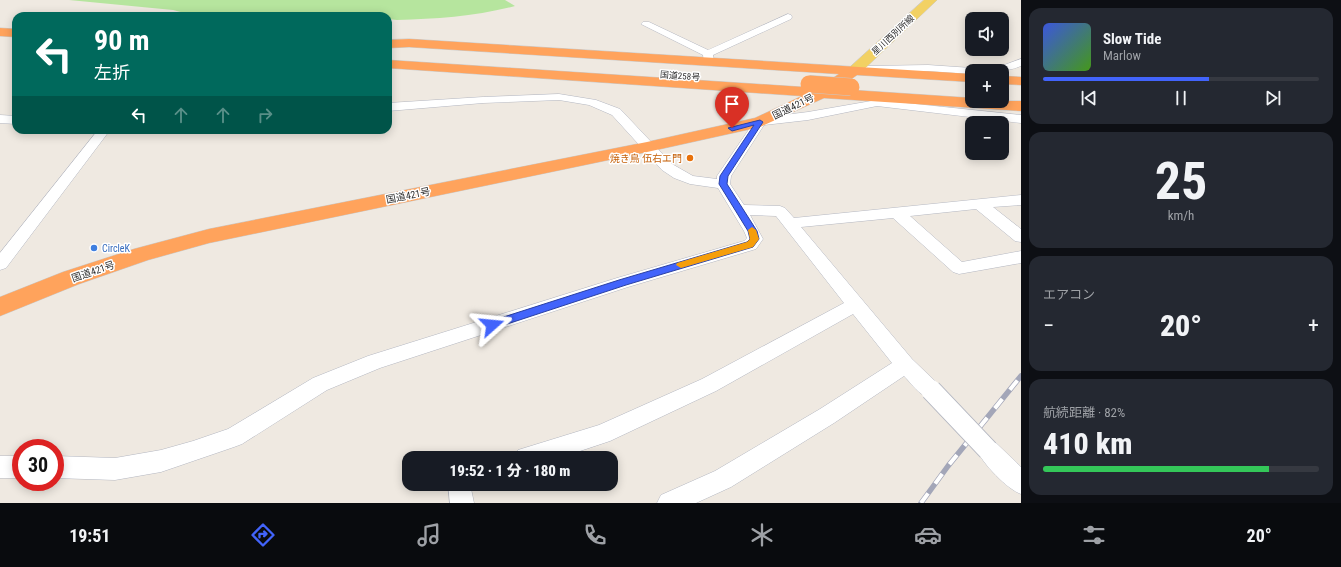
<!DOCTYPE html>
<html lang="ja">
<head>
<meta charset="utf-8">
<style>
  :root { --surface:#171b24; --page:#242831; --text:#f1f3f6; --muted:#9ea1a6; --line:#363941; --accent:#4264fb }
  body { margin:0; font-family:"Roboto Condensed","Noto Sans JP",sans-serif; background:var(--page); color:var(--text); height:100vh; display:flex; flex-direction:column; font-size:15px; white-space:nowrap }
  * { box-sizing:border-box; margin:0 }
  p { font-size:13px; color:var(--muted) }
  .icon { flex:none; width:22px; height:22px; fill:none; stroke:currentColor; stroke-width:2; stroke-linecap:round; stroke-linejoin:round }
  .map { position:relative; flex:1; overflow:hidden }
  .side { display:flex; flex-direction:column; gap:8px; padding:8px; background:#0d0f14; width:320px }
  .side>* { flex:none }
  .banner { position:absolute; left:12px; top:12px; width:380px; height:122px; border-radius:12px; box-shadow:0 2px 10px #0003; background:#00695c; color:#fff; overflow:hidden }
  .fabs { position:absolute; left:965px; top:12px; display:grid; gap:8px }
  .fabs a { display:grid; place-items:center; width:44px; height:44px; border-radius:8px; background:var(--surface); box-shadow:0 2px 10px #0003; font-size:20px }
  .speed { position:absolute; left:12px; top:439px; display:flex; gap:8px; font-size:20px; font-weight:700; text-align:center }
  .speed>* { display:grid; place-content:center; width:52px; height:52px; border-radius:50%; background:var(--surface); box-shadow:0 2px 10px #0003; line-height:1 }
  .speed .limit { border:6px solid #d22; background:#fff; color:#111 }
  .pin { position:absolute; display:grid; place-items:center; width:34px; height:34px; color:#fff; margin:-41px -17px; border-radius:50% 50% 50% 0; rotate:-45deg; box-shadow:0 0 4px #0007 }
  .pin .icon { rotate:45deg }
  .me { position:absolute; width:44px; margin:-22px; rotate:72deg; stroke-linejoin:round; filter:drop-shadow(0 0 3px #0008) }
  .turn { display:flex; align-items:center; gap:14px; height:84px; padding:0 16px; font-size:18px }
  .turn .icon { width:52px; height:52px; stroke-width:2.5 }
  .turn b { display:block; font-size:28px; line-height:34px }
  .lanes { display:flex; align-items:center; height:38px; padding:0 16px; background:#0003; justify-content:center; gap:20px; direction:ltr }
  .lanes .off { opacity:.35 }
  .big { font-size:30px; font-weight:800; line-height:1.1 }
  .side .widget { flex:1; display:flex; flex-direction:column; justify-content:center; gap:6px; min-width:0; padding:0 14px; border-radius:12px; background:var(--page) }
  .side .dial { align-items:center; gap:0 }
  .dial b { font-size:52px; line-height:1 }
  .song { display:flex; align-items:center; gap:12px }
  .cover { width:48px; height:48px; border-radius:6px; background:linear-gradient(135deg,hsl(230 70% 55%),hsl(100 70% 35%)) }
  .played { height:4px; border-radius:2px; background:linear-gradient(90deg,var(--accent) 60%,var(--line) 60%) }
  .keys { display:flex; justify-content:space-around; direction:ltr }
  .heat { display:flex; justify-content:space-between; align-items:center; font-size:22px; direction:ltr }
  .charge { height:6px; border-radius:3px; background:linear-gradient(90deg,#34c759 82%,var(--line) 0) }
  .trip { position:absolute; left:402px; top:451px; width:216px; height:40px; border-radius:12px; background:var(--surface); box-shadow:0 2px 10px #0003; font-weight:800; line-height:40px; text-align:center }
  .dock { display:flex; height:64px; justify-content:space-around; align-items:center; background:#090b0e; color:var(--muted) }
  .dock .icon { width:28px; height:28px }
  .dock .selected { color:var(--accent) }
  .dock b { font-size:18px; color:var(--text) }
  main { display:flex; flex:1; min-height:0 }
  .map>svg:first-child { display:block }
  .green { fill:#b6e59e }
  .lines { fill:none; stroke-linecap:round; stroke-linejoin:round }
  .street-casing { stroke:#b4b7c1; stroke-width:1 }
  .primary-casing { stroke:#c9c9c9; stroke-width:1 }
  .highway-casing { stroke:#c9c9c9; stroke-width:1 }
  .street { fill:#fff; fill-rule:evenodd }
  .primary { fill:#f2d163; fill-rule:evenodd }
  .highway { fill:#ffa35c; fill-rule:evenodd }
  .rail-casing { stroke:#a3a6b8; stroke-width:5.5 }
  .rail { stroke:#fff; stroke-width:4; stroke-dasharray:12; stroke-linecap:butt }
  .street-bridge-casing { stroke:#b4b7c1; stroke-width:22; stroke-linecap:butt }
  .highway-bridge-casing { stroke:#c9c9c9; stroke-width:18; stroke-linecap:butt }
  .street-bridge { stroke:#fff; stroke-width:20 }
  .highway-bridge { stroke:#ffa35c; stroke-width:17 }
  .route { fill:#4264fb; stroke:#2b41a3 }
  .slow { fill:#f59e0b }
  .food-dot { fill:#e8710a; stroke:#fff; stroke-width:1.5 }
  .shop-dot { fill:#3f7fe0; stroke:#fff; stroke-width:1.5 }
  .labels { text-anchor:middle; stroke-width:3; stroke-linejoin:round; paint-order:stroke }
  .far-street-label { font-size:9px; fill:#2e2e2e; stroke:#fff }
  .street-label { font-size:10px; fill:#2e2e2e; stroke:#fff }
  .food-label { font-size:10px; fill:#c56008; stroke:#fff; text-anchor:end }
  .shop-label { font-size:10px; fill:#366cbe; stroke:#fff; text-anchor:start }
</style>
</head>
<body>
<main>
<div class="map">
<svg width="1021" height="503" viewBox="0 0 1021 503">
  <rect width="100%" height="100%" fill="#efe9e1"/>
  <path class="green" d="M69 0H505L515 6C477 16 437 19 397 20L388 19V16L285 15 277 16H196L173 10Z"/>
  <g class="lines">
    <g class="street-casing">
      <path id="street" d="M788 14 791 15 792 17 791 19 713 55 714 62 709 65 704 62 703 55 641 24 643 22H649L708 50Z
        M1021 59V66C1004 73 991 71 972 71V74L928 71 868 72 863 69 868 66 928 65 972 68 977 71 982 68 1004 65Z
        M559 94 596 100 620 109 672 164 693 176 717 179V176L756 119 760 118 808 112 877 100 1021 115V123L877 106 808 120 764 125 731 176 730 184 744 205 780 206 785 208 794 218 1021 195V205L993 207 1021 229V242L1015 241 976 209 910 216 962 262 1021 251V263L959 274 953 272 893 218 801 227 912 359 938 384 941 390 938 396C923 402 914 386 904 376L834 423 731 487 696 503H657L661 495 715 471 820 409 892 363 853 314 716 391 610 441 559 458H515L518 450 599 425 702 379 844 303 776 216 750 215 763 239 756 249 628 287 380 368 327 390 242 444 234 447 161 472 115 480 55 478V456L115 458 161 450 193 441 228 429 313 378 368 356 617 278 744 241 747 238 744 231 718 188 690 184 674 178 662 170 612 115 589 105 559 100 483 103 388 111V103L483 97Z
        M0 115 16 116V124L0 123Z
        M98 130H110L6 268 0 270V253Z
        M988 440 996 443 1021 467V494C1007 489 983 464 977 450L980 443Z
        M0 456H21V478H0Z
        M448 484H470L474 503H450Z"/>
    </g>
    <g class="primary-casing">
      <path id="primary" d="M924 0H937L860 73 855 74 850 73 848 70 850 67Z"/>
    </g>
    <g class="highway-casing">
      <path id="highway" d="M0 28 16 29V37L0 36Z
        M409 39 972 74V82L857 75 837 89 972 98V101H1021V111L824 98 760 127 647 152 209 243 148 260 79 284 0 316V297L63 272 134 249 209 229 647 142 755 118 802 96 388 68V60L818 88 839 74 409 47 388 48V40Z
        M1002 76 1021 77V85L1002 84Z"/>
    </g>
    <use href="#street" class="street"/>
    <use href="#primary" class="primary"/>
    <use href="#highway" class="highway"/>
    <g class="rail-casing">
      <path id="rail" d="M921 503 948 466 1021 376"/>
    </g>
    <use href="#rail" class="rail"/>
    <g class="street-bridge-casing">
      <path id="street-bridge" d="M931 390 988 450"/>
    </g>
    <g class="highway-bridge-casing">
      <path id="highway-bridge" d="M809 84 851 87"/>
    </g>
    <use href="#street-bridge" class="street-bridge"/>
    <use href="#highway-bridge" class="highway-bridge"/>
  </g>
  <path class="route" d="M760 120 763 122 728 176 727 184 757 231 759 239 753 247 626 285 492 329 488 328 487 325 488 322 619 280 747 242 750 239 748 231 719 184 720 176 754 125 732 131 728 128Z"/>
  <path class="slow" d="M752 227 756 230 759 239 753 247 681 268 676 265 677 263 747 242 750 239 748 230Z"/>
  <circle class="food-dot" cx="690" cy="158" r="4"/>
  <circle class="shop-dot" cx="94" cy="248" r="4"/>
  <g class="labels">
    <g class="far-street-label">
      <text transform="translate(893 35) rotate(-43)" y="3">星川西別所線</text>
      <text transform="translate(680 76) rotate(4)" y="3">国道258号</text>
    </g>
    <g class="street-label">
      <text transform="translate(793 106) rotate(-26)" y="4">国道421号</text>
      <text transform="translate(408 195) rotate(-11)" y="4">国道421号</text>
      <text transform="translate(93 271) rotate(-19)" y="4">国道421号</text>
    </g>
    <g class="food-label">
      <text x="682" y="162">焼き鳥 伍右エ門</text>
    </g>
    <g class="shop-label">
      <text x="102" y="252">CircleK</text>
    </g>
  </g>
</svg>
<div class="fabs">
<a><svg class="icon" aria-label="sound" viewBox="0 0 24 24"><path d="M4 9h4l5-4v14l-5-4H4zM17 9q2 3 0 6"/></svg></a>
<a>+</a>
<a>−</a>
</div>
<div class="speed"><div class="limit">30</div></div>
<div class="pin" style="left:732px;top:128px;background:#d93025"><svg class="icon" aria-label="arrive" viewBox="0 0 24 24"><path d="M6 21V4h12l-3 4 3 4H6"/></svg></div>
<svg class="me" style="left:492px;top:325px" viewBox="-20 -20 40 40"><path d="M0-17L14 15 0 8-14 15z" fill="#4264fb" stroke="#fff" stroke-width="4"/></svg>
<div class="trip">19:52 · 1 分 · 180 m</div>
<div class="banner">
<div class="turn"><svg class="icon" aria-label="left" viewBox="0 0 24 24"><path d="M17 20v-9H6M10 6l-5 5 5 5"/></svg><div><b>90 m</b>左折</div></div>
<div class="lanes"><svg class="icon" aria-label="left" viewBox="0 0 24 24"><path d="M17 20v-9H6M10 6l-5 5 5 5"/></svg><svg class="icon off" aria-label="ahead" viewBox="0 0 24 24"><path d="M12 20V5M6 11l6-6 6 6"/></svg><svg class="icon off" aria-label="ahead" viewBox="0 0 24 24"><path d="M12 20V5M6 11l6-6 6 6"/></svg><svg class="icon off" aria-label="right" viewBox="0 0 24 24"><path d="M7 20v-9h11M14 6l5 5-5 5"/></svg></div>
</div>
</div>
<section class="side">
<div class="widget">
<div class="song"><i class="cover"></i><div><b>Slow Tide</b><p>Marlow</p></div></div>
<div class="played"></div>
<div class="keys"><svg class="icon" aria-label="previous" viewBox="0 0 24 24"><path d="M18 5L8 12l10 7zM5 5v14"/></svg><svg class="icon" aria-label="pause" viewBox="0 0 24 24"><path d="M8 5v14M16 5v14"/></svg><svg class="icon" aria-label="next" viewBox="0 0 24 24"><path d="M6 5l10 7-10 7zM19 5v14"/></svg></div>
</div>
<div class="widget dial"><b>25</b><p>km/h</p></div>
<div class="widget"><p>エアコン</p>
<div class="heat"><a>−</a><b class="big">20°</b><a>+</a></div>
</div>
<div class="widget"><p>航続距離 · 82%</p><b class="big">410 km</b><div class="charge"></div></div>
</section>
</main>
<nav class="dock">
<b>19:51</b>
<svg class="icon selected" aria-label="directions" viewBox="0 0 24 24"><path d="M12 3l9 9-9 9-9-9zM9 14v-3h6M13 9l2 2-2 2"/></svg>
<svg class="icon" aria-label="music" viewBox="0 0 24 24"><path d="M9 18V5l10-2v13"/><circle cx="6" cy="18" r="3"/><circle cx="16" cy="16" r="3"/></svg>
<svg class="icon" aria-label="phone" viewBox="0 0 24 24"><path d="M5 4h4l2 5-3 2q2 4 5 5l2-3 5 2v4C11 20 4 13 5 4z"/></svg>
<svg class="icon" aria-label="climate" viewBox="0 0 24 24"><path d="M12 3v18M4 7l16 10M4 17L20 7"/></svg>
<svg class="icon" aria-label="car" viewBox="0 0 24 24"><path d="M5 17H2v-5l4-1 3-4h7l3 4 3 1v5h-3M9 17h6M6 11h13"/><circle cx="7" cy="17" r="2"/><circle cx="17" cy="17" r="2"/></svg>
<svg class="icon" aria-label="filters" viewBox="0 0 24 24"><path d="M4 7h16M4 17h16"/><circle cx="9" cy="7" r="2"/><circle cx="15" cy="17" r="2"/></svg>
<b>20°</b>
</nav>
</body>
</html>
